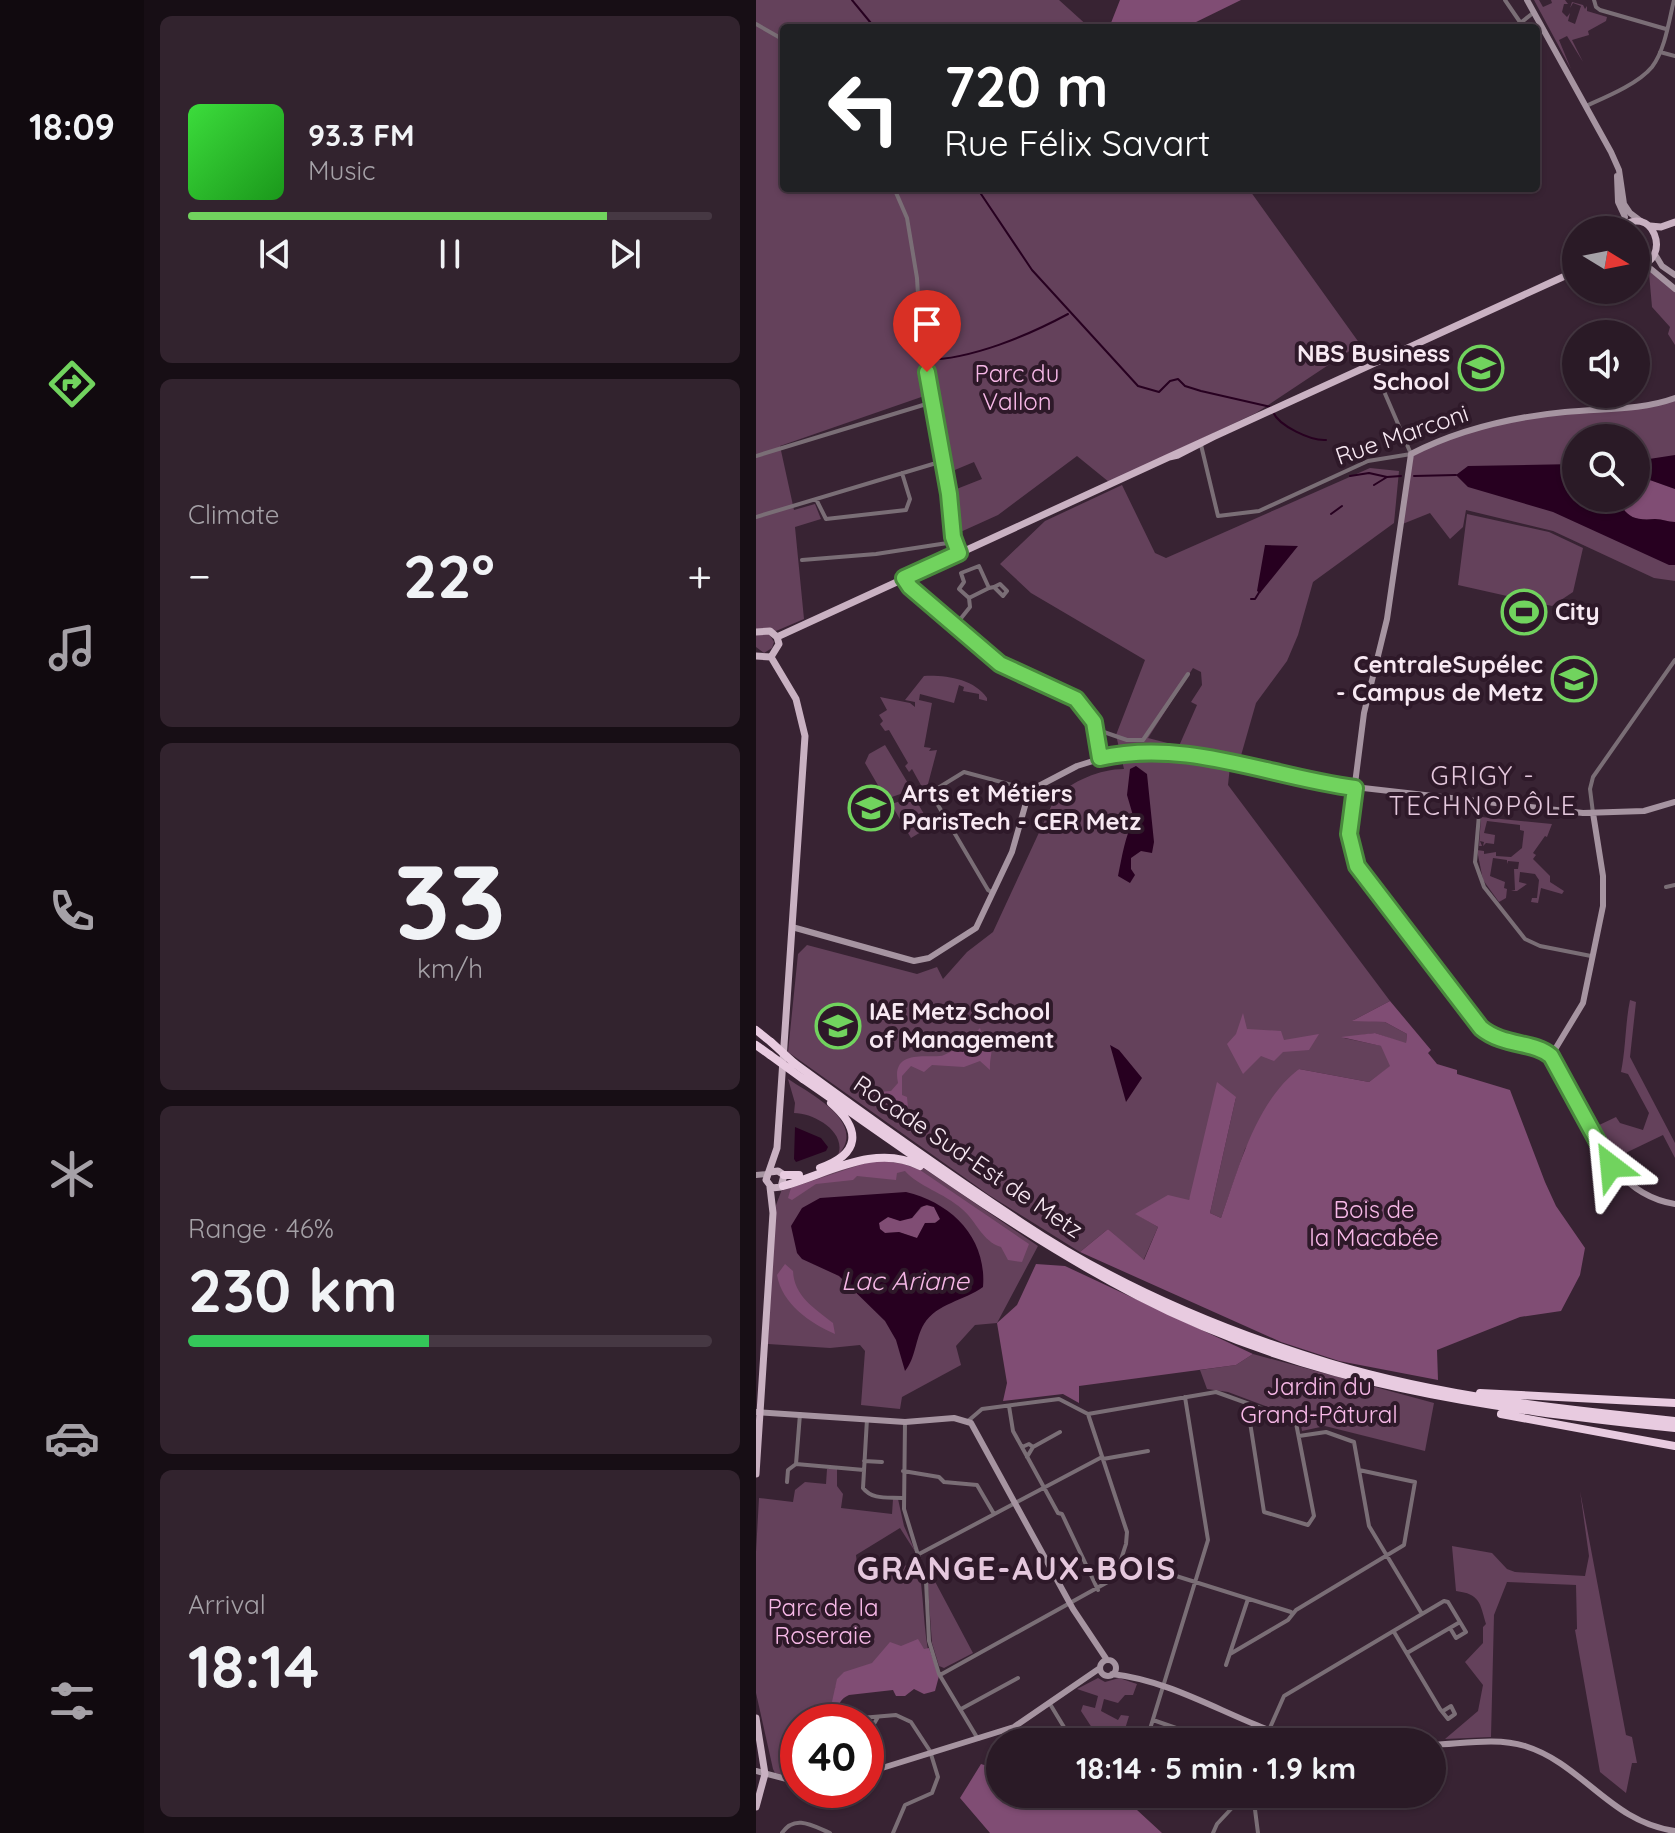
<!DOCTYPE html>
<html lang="en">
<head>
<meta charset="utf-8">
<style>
  :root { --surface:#2a1a26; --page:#32232e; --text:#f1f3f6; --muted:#a5a1a7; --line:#463843; --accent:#71d35e }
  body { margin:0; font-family:Quicksand,sans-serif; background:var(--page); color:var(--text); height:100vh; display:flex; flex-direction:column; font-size:30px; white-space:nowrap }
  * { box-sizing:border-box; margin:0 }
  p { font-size:26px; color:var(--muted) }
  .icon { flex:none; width:44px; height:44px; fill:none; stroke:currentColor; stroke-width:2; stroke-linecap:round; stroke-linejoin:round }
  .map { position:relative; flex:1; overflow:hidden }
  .drawer { display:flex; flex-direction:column; gap:16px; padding:16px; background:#170e15; width:612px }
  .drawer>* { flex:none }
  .top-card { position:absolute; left:24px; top:24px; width:760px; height:168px; border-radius:8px; box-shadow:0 2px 6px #0004,0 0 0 2px var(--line); background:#202124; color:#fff; overflow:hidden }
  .needle { width:52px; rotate:100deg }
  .buttons { position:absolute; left:806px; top:216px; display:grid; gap:16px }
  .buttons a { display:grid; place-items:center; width:88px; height:88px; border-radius:50%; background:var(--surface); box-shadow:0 2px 6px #0004,0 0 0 2px var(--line); font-size:40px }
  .speed { position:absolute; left:24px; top:1704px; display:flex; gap:16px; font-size:40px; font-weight:700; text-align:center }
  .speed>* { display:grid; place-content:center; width:104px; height:104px; border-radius:50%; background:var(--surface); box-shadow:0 2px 6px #0004,0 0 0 2px var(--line); line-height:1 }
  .speed .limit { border:12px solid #d22; background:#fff; color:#111 }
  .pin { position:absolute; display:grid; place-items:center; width:68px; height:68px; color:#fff; margin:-82px -34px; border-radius:50% 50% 50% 0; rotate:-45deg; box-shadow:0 0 8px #0007 }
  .pin .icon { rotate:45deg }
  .me { position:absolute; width:88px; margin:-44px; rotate:331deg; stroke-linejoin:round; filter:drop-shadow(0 0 6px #0008) }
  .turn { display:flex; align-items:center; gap:28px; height:168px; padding:0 32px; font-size:36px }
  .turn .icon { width:104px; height:104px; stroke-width:2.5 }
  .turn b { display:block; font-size:56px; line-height:68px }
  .big { font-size:60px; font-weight:700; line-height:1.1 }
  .drawer .widget { flex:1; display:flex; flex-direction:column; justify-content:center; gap:12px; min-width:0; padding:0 28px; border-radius:12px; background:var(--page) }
  .drawer .dial { align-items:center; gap:0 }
  .dial b { font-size:104px; line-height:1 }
  .song { display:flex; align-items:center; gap:24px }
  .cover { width:96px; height:96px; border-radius:12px; background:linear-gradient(135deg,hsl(120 70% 55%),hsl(120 70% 35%)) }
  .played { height:8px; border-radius:4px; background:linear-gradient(90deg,var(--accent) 80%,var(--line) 80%) }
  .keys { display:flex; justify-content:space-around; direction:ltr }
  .heat { display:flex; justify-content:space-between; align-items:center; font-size:44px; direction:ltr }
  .charge { height:12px; border-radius:6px; background:linear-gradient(90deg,#34c759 46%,var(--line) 0) }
  .trip { position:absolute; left:230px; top:1728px; width:460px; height:80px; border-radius:40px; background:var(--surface); box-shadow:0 2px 6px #0004,0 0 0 2px var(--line); font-weight:700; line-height:80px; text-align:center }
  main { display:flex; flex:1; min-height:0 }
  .dock { display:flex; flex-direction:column; width:144px; justify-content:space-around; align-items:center; background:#110a0f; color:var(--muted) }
  .dock .icon { width:56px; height:56px }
  .dock .active { color:var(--accent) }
  .dock b { font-size:36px; color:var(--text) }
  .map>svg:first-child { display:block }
  .green { fill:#64415b; fill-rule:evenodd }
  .forest { fill:#804d74 }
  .water { fill:#270020; fill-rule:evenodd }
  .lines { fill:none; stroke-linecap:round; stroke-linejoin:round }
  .stream { stroke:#270020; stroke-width:2 }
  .street { stroke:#7a6e76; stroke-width:4 }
  .secondary { stroke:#a694a1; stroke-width:6 }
  .primary { stroke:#c9b1c2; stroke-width:7 }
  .highway { stroke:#e8cbe0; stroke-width:8 }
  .highway-bridge { stroke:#e8cbe0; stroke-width:8 }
  .route-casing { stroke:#49893d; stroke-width:20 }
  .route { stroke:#71d35e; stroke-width:14 }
  .labels { text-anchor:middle; stroke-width:8; stroke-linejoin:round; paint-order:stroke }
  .poi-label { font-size:24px; font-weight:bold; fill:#f8e9f3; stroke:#2e1929; text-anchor:start }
  .park-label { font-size:24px; fill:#f7b8e7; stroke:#2e1929 }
  .street-label { font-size:24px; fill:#f8e9f3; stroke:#2e1929 }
  .neighbourhood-label { font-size:26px; letter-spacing:2px; fill:#e5c8dd; stroke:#2e1929 }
  .water-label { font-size:26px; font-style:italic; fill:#f7b8e7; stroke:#2e1929 }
  .district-label { font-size:32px; font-weight:bold; letter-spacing:2px; fill:#e5c8dd; stroke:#2e1929 }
</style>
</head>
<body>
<main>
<nav class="dock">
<b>18:09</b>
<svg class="icon active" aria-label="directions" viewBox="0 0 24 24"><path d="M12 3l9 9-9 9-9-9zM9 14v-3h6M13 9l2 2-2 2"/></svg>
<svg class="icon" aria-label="music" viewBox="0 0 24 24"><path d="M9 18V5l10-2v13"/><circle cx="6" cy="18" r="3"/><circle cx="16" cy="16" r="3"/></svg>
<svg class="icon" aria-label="phone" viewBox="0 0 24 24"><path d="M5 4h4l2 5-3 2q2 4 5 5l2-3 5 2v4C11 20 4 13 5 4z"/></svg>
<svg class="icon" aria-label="climate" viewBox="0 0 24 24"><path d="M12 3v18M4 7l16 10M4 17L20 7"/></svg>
<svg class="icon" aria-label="car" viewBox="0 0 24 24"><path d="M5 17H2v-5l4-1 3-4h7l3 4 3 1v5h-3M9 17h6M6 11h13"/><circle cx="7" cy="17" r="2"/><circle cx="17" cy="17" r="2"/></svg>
<svg class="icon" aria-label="filters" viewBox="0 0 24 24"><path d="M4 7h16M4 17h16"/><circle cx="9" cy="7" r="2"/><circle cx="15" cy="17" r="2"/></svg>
</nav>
<section class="drawer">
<div class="widget">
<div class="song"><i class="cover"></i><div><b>93.3 FM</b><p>Music</p></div></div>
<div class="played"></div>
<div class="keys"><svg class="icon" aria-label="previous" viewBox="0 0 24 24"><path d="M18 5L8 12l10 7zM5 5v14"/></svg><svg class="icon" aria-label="pause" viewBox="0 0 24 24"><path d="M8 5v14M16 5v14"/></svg><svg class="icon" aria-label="next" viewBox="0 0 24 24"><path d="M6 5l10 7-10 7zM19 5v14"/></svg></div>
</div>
<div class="widget"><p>Climate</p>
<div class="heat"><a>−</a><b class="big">22°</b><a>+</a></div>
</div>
<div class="widget dial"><b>33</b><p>km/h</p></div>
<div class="widget"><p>Range · 46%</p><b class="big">230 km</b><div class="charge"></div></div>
<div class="widget"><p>Arrival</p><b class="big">18:14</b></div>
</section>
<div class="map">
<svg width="919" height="1833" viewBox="0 0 919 1833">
  <rect width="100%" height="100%" fill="#382333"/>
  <path class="green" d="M0 0H303L334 28H28V188H492L604 344 500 413 353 482 321 456 242 515 200 534 198 490 226 479 218 462 194 472 187 436 174 394 24 446 38 510 59 504 65 519 39 527 48 619 13 634 18 642 16 648 8 653 0 647Z
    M778 0H783L787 7 796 3 795 0H809L812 4H808L806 12 811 17 814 13 812 21 819 24 825 6 817 3 814 8 816 2 827 5 829 9 831 6V11L851 17 850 21 832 31 833 35 816 40 827 62 811 36 803 40 815 69Z
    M895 269 919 289V345L912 334 914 327 896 307 893 273Z
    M919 398V581L898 578 797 531 710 510 707 527 694 539 674 513 644 525 655 454 692 438 761 419 877 408ZM820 438H880V498H820Z
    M614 468 643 471 638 523 557 582 542 635 531 661 500 703 484 759 475 757 472 785 634 1001 598 1020 629 1022 651 1034 650 1044 619 1033 588 1038 626 1046 635 1066 613 1082 543 1069 489 1149 465 1218 454 1213 480 1097 433 1200 380 1214 402 1227 387 1261 352 1229 324 1252 233 1195 32 1052 42 954 51 945 161 974 181 967 187 979 211 952 237 932 299 798C316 781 344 769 368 769L360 735 389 660 275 593 244 564 289 521 366 485 399 553 410 558ZM437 668 445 672 446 685 435 702 441 705 423 746 392 738Z
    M711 514 793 532 827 548 817 592 796 606 702 585Z
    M168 676C190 675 218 679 231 698V701L223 699V694L207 691 208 687 203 685 198 703 164 694 163 700 176 703 168 747 175 748 173 751 181 750 172 784 166 787 156 769 153 772 149 766 152 763 133 730 129 731 124 724 127 721 123 715 131 710 124 697 154 703 159 707V702L149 700Z
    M129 745 156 790 130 799 109 763 113 754Z
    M158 797 175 826 155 838 135 804Z
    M725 817 796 824 791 837 789 836 777 853 780 855 777 859 794 876V882L808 891 806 894 785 888 782 903 775 902 776 898H781L783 880 779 874 764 872 763 882 771 884 761 891H755L759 890 758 869H762L763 862 752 861 751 864V860L737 858 734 876 749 882 748 888 751 889 750 898 743 902 727 880 721 850 728 851V854L740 852V856L755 857 766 848 768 831 764 830V825L731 821 728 833 739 835 738 844 730 843 727 846 728 842 724 841 726 846H723Z
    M874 1000 880 1002 874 1057 919 1143V1158L907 1135 857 1159 839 1127 860 1117 864 1123 887 1130 893 1113 872 1074 865 1072C870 1047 869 1025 874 1000Z
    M32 1079C55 1094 112 1123 82 1155 91 1132 58 1113 38 1113L39 1103Z
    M110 1159 160 1163 282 1246 241 1323 219 1325 200 1346 205 1365 146 1397 144 1409 105 1405 109 1351 104 1345 74 1348 12 1344 17 1213 28 1184Z
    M497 1354 678 1403 669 1451 569 1426 546 1431 544 1419 472 1392 451 1389 444 1370 480 1365Z
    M71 1469H81V1486L87 1494 85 1508 136 1514 137 1499H142L148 1526 160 1553 144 1528 100 1555 101 1564 128 1576 161 1560C169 1594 166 1629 175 1664L79 1687 84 1722H42V1778L19 1773 17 1769 0 1693V1552L3 1498 37 1502 39 1490 49 1482 70 1484Z
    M824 1491 870 1735 876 1737 881 1763H876L870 1793 844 1772 819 1630 821 1629 820 1585 751 1582 738 1615 735 1737 689 1739 722 1711 727 1685 709 1662 727 1643V1627L730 1624C724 1603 724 1594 700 1591L696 1546 736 1553 751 1569 759 1572 829 1576 833 1556Z
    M175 1574 217 1653 188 1668 183 1666 176 1643 171 1575Z
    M342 1678 349 1682 363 1678 381 1684 377 1695H369L362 1703 348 1699 345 1711 362 1720 365 1715 373 1716 365 1742H334L342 1737 325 1711 327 1705 339 1708 342 1696 321 1689Z"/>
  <path class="forest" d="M364 0H485L434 25 412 28H353Z
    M880 479H891L919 489V522C911 522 907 519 899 519 879 521 870 518 861 498H880Z
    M634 1001 675 1050 672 1053 681 1064 701 1070V1074L754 1090 789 1182 800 1206 829 1248 824 1275 805 1311 764 1317 681 1350 682 1380 583 1361 525 1342 324 1252 352 1229 388 1260 402 1227 379 1214 412 1195 433 1200 461 1082 480 1097 454 1213 465 1218C483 1168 499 1103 543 1069L613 1082 634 1066 625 1046 585 1037 619 1033 650 1043 651 1034 629 1022 596 1021Z
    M487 1013 491 1029 525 1031 528 1040 563 1034 553 1050 527 1052 518 1061 505 1056 487 1074 471 1044 480 1034Z
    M224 1028 226 1035 235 1040C238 1049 233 1059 234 1070L224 1061 208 1067 176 1065 168 1072 155 1066 146 1076V1095L151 1097 152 1108 140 1112 131 1099H121L122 1092 135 1091 142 1083C134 1046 178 1060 188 1055 202 1049 214 1039 224 1028Z
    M127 1161 147 1164 164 1170 273 1244 266 1262 252 1260 245 1247C226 1241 221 1222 206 1209 188 1193 162 1186 149 1171L141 1173 140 1180 101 1176 97 1180 60 1184 36 1200 32 1198 35 1188 110 1163Z
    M168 1205 178 1207 184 1219 183 1222 169 1223 161 1238 143 1232 129 1233 124 1229 123 1223 132 1217 144 1220 156 1218Z
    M29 1264 37 1271C38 1296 58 1308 77 1323L79 1334C54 1323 26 1304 21 1275Z
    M280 1264 309 1266 497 1354 480 1365 323 1386V1403L307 1394 247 1401 251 1383 241 1323 261 1305Z
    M162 1639 168 1649 173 1648 183 1676 179 1691 168 1694 158 1689 149 1696H140L137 1690 93 1695C80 1701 82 1710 84 1722H75L74 1711 81 1679 88 1672 116 1663 134 1642 145 1646Z
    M225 1764 244 1770V1794H336L368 1798 406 1833H234L204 1798Z"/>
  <path class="water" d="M919 455V489L891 479H880V461Z
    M820 464V498H862C869 517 879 521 899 519 907 519 911 522 919 522V565H913L797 512 712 487 700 475 712 466Z
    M509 545 542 546 504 593 501 591Z
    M380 766 391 774 398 842 396 853 385 851 375 858V869L379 875 374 883 362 876C366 857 369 836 378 819L371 795 374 769Z
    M354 1045 363 1050 386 1078 370 1102Z
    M39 1127 65 1138 72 1147 70 1151 40 1162 38 1159Z
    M150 1192C196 1203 231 1238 227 1287 208 1301 181 1303 168 1324 159 1339 160 1358 149 1371L140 1340 129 1321 83 1276 46 1259 41 1253 35 1226 46 1208 64 1198ZM171 1205 178 1207 184 1219 179 1223H169L161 1238 143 1232 129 1233 124 1229 123 1223 132 1217 144 1221 156 1218 165 1207Z"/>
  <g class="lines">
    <path class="stream" d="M96 0 119 28
      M221 188 276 270 382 386 403 392 414 381 422 379 429 386 445 391 515 407
      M170 360C216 359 271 336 312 314
      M517 412C523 426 555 441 570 440
      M594 476 613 473 631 477
      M658 476 700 475
      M618 485 631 477 645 476
      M575 514 586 506
      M495 599H499L504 591"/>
    <path class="street" d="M749 0 764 22
      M838 0 840 7 844 10 910 29
      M0 24 28 40
      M758 28 777 13
      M904 52 919 56
      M830 106C850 97 882 84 896 67 909 50 913 21 918 0
      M138 188 151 218 161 278 166 362 175 389 197 537 203 553
      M580 188H586
      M445 445 462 516 503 511 612 461 655 454 627 389
      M0 456 177 402
      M60 499 70 519 150 510 154 499 146 473
      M0 517 187 461
      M46 560 120 554 198 542
      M148 579 175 608 244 664 320 699 338 722 344 758
      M233 588 238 587 247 596 251 591 244 584 238 587
      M198 627 214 607 213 598 203 589 208 582 205 573 223 566 233 588 213 598
      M339 729 371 740H387L432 674
      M724 803 719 862 728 887 769 939 784 946 835 956
      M837 813 834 789 837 777 919 660
      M910 887 919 885
      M237 893 232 890 176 795 177 791 208 772 264 787 273 793
      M253 1406 257 1431 302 1513 306 1514 342 1590
      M44 1414 40 1464 108 1470
      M111 1419 107 1488C116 1500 132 1497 146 1498
      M212 1421 226 1409 303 1399 332 1414 460 1392 538 1420 540 1423 558 1516 552 1525 508 1512 491 1403
      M149 1422 148 1509 170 1581 173 1641 183 1674 222 1739
      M266 1447 273 1444 277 1447 271 1457
      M277 1447 304 1432
      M347 1459 392 1451
      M108 1461 126 1462
      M147 1471 183 1477 188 1482 221 1485 238 1514
      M31 1482 32 1470 40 1464
      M163 1554 346 1457
      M366 1559 535 1612
      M666 1614 688 1601 692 1602 710 1632 700 1638 694 1628
      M638 1632 684 1709 692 1719 699 1714 695 1706 687 1711
      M651 1653 704 1622
      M474 1654 532 1620 540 1610 648 1545 659 1482 603 1470
      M470 1665 492 1599
      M184 1675 359 1578 370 1544 371 1532 332 1414
      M294 1704 317 1742
      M205 1709 262 1678
      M397 1720 446 1737 451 1742
      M106 1722 105 1718 140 1715 155 1722 174 1751 182 1777 176 1793 149 1805 137 1833
      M110 1728 116 1727 122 1717
      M513 1730 528 1696 666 1614 613 1526 598 1442 570 1432 543 1436
      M300 1742 312 1735
      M390 1742 452 1540 429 1397
      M510 1742 514 1731
      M497 1794 502 1833
      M26 1833C39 1814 57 1826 74 1833
      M457 1833 461 1824 489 1794"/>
    <path class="secondary" d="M771 0 855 152 863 170 868 204 874 213 886 222
      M861 176 862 202 869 217 866 226
      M900 256 906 266 919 275
      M881 267 895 269 919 289
      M919 398C883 411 847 408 809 412 757 417 702 430 655 454L631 619 608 713 594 823 595 849 604 871 719 1023 741 1040 792 1053C832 1104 843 1192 919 1204
      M36 927 158 961 173 958 220 928 256 852 271 799 277 789 321 766 356 755 385 751H419L572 784 827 813 888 811 919 802
      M795 1056 827 1003 847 906V876L837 813
      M0 1175 12 1174
      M0 1412 149 1422 198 1418 215 1423 317 1609 351 1660
      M344 1668a8 8 0 1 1 16 0a8 8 0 1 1-16 0Z
      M356 1674C426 1682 484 1726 551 1742
      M676 1745C706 1744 740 1737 769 1746 827 1764 854 1822 919 1831
      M0 1771 42 1782
      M110 1773 258 1727 344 1668"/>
    <path class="primary" d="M894 226 905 227 919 222
      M862 230C896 198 919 261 880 267
      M463 434 422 455 413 457 820 271
      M0 632 14 631 21 637 23 644 15 657 0 656
      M21 637 413 457
      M14 1172 22 1171 28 1175 25 1187 16 1188 10 1180 21 1148 49 736 40 699 15 657
      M0 1474 17 1213 14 1187
      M0 1718 9 1774 0 1807"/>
    <path class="highway" d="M0 1030 15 1042
      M0 1045 14 1055
      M38 1063C113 1118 189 1172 266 1223 359 1285 467 1331 573 1363 686 1397 802 1409 919 1421
      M47 1079C157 1155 263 1234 382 1296 554 1385 730 1408 919 1428
      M64 1168C104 1154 106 1130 75 1103
      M28 1175H43
      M27 1186C71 1174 119 1143 164 1166
      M724 1393 919 1403
      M745 1414 919 1446"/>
    <path class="highway-bridge" d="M15 1042 38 1063
      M14 1055 47 1079"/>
  </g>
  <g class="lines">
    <g class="route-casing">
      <path id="route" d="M171 372 193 494 197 537 203 553 148 578 154 587 244 664 320 699 338 722 344 758C430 738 514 777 599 788L593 834 601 866 725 1028C748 1047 778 1041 795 1056L855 1166"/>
    </g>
    <use href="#route" class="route"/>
  </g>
  <defs>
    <g id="university-ring" transform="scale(2.3)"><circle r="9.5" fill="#2e1929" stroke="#71d35e" stroke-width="1.5"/><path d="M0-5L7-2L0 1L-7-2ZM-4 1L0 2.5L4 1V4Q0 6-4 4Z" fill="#71d35e"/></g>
    <g id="stadium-ring" transform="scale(2.3)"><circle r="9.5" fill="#2e1929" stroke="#71d35e" stroke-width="1.5"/><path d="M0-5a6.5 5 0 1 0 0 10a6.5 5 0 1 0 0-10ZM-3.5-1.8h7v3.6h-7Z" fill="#71d35e"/></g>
  </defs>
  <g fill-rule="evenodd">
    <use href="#university-ring" x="725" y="368"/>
    <use href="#stadium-ring" x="768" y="612"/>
    <use href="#university-ring" x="818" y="679"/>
    <use href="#university-ring" x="115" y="808"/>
    <use href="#university-ring" x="82" y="1026"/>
  </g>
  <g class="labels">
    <g class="poi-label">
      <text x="694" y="362" text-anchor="end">NBS Business<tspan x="694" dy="28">School</tspan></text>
      <text x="799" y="620">City</text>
      <text x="787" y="673" text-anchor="end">CentraleSupélec<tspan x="787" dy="28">- Campus de Metz</tspan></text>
      <text x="146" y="802">Arts et Métiers<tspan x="146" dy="28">ParisTech - CER Metz</tspan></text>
      <text x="113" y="1020">IAE Metz School<tspan x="113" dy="28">of Management</tspan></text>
    </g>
    <g class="park-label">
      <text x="261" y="382">Parc du<tspan x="261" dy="28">Vallon</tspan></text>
      <text x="618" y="1218">Bois de<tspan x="618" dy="28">la Macabée</tspan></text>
      <text x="563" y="1395">Jardin du<tspan x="563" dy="28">Grand-Pâtural</tspan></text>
      <text x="67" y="1616">Parc de la<tspan x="67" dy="28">Roseraie</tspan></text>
    </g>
    <g class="street-label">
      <text transform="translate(646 435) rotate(-19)" y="8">Rue Marconi</text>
      <text transform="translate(212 1157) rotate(34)" y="8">Rocade Sud-Est de Metz</text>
    </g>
    <g class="neighbourhood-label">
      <text x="727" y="785">GRIGY -<tspan x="727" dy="30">TECHNOPÔLE</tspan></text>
    </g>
    <g class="water-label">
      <text x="149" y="1290">Lac Ariane</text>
    </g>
    <g class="district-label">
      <text x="261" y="1580">GRANGE-AUX-BOIS</text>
    </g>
  </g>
</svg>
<div class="buttons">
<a><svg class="needle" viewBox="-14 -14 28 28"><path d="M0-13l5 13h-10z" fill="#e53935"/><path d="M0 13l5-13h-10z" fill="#a5a1a7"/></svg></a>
<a><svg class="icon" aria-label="sound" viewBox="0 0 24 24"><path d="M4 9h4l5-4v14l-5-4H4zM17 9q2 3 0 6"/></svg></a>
<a><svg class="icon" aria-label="search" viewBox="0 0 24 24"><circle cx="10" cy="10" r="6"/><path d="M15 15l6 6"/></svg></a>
</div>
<div class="speed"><div class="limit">40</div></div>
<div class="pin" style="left:171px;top:372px;background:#d93025"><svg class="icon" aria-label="arrive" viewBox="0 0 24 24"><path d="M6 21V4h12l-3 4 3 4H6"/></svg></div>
<svg class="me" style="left:855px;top:1166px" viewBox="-20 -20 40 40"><path d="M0-17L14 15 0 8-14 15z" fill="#71d35e" stroke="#fff" stroke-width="4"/></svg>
<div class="trip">18:14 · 5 min · 1.9 km</div>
<div class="top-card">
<div class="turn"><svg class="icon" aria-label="left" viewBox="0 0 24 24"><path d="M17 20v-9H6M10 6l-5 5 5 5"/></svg><div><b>720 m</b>Rue Félix Savart</div></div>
</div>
</div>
</main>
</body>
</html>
